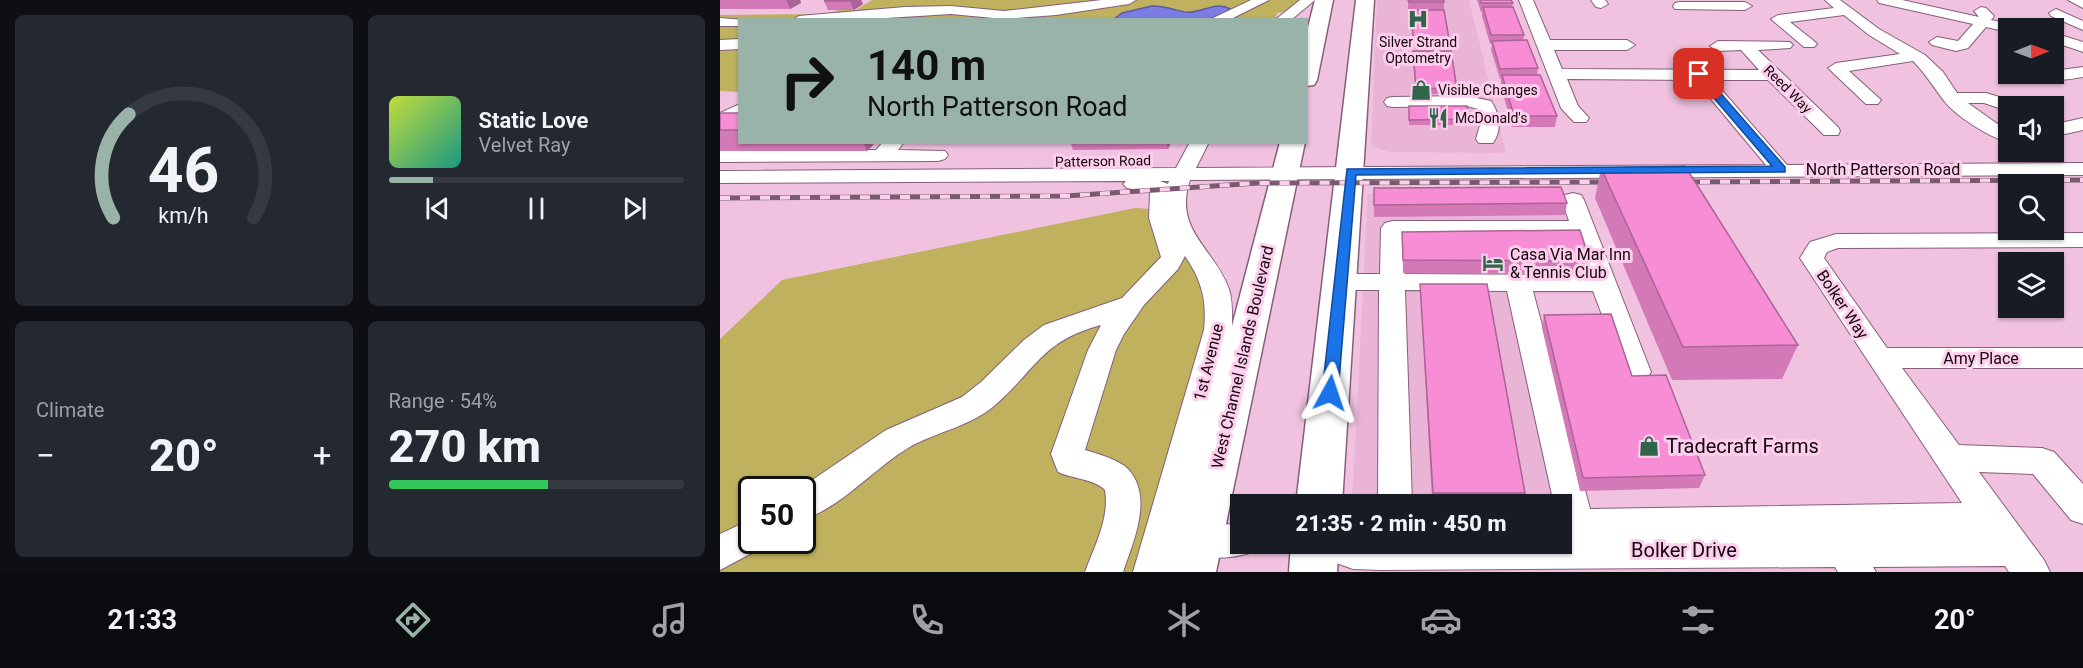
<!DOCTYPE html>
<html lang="en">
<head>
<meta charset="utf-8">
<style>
  :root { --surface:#171b24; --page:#242831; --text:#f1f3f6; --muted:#9ea1a6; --line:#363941; --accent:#9ab3a9 }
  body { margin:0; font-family:Roboto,sans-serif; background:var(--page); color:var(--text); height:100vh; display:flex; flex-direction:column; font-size:22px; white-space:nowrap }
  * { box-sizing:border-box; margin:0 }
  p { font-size:20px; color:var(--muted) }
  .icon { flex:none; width:33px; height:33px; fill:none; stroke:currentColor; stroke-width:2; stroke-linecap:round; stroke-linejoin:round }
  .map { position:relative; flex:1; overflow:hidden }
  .side { display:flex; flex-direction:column; gap:15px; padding:15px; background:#0d0f14; width:720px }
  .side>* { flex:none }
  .hud { position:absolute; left:18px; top:18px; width:570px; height:126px; border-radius:0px; box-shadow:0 2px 4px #0004; background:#9ab3a9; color:#111; overflow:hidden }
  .needle { width:39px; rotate:89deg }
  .buttons { position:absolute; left:1278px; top:18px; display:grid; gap:12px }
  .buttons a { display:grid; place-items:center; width:66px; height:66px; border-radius:0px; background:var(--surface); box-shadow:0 2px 4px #0004; font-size:30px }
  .speed { position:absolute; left:18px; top:476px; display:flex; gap:12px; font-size:30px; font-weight:700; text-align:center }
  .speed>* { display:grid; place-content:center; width:78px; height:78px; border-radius:50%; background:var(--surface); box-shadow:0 2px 4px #0004; line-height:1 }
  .speed .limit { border:3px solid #111; border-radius:9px; background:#fff; color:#111 }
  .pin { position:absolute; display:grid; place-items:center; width:51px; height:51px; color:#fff; margin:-26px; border-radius:12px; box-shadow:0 3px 9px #0006 }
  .me { position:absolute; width:66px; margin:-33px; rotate:5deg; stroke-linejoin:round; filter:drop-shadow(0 0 4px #0008) }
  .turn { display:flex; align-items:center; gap:21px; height:126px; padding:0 30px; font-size:27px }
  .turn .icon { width:78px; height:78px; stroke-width:2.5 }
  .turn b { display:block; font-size:42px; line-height:51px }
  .big { font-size:45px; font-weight:800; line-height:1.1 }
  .side .card { flex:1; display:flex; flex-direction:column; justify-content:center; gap:9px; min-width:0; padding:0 21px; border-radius:9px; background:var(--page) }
  .side .dial { align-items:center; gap:0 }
  .dial svg { height:156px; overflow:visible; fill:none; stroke:var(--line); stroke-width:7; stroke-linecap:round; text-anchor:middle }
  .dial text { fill:var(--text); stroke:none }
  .song { display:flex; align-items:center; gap:18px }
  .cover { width:72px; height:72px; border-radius:9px; background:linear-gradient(135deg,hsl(70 70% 55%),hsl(170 70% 35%)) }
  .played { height:6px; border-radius:3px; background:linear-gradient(90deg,var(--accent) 15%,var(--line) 15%) }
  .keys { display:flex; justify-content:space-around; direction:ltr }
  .heat { display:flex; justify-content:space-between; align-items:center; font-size:33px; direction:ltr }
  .charge { height:9px; border-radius:4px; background:linear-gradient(90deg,#34c759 54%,var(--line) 0) }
  .side .tiles { flex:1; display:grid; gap:15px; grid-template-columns:repeat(2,1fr) }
  .trip { position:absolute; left:510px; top:494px; width:342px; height:60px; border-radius:0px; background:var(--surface); box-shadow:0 2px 4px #0004; font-weight:800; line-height:60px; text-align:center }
  .menu { display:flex; height:96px; justify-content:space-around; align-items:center; background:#090b0e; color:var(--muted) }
  .menu .icon { width:42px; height:42px }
  .menu .selected { color:var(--accent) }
  .menu b { font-size:27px; color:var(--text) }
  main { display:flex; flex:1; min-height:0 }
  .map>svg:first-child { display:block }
  .built { fill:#e9b4d6 }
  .green { fill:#bfb15d; fill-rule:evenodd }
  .water { fill:#7b7de5; stroke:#5c59a5; stroke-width:1.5 }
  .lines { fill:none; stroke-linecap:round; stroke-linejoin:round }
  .minor-casing { stroke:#865e79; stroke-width:2 }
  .major-casing { stroke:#865e79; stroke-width:3 }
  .minor { fill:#fff; fill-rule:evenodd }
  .major { fill:#fff; fill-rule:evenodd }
  .rail-casing { stroke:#785c6e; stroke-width:5 }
  .rail { stroke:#fecfed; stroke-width:4; stroke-dasharray:10; stroke-linecap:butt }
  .wall { fill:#d479b7 }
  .shaded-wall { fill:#ac6395 }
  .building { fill:#f68dd5; stroke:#ac6395; stroke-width:1.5 }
  .route { fill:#1a73e8; stroke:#114b97; stroke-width:1.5 }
  .labels { text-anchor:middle; stroke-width:6; stroke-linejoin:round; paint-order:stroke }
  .far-poi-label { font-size:14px; fill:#14060f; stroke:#fecfed; text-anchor:start }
  .far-street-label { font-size:14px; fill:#14060f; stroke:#fecfed }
  .street-label { font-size:16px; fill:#14060f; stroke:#fecfed }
  .poi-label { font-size:16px; fill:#14060f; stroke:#fecfed; text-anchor:start }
  .near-poi-label { font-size:20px; fill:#14060f; stroke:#fecfed; text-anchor:start }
  .near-street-label { font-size:20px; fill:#14060f; stroke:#fecfed }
</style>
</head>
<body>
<main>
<section class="side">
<div class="tiles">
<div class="card dial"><svg viewBox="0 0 100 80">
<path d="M14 69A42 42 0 1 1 86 69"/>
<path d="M14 69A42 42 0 0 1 22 16" stroke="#9ab3a9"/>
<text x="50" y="56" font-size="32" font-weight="700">46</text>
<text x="50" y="72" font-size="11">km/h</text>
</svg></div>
<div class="card">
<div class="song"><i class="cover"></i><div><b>Static Love</b><p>Velvet Ray</p></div></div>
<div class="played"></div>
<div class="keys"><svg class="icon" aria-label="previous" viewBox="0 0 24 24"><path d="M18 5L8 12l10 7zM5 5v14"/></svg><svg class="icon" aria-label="pause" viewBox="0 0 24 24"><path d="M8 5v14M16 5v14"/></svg><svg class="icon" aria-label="next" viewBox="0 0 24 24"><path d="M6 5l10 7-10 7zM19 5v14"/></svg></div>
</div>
<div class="card"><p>Climate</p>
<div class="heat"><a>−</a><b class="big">20°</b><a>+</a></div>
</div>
<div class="card"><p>Range · 54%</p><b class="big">270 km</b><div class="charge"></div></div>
</div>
</section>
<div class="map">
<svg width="1363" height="572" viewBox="0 0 1363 572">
  <rect width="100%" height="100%" fill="#f0c2e0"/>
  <path class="built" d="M657 0H749L786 153 669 152 651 146Z
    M841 193 874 294H806L851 509H842V504H632L648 194Z"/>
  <path class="green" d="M152 0H585L569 11 557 13 555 20H20L19 92 0 91V15L111 14 118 10H136Z
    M415 208 446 210 490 298 486 339 418 572H0V339L62 280ZM32 489H82V540H32Z"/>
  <path class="water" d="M432 6C444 6 452 9 464 12 479 15 495 0 510 9L495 19 393 20 402 13Z"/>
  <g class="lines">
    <g class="minor-casing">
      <path id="minor" d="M382 0H416L409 4 336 15 284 19 231 14 134 20H72L79 16 185 7 231 6 284 11Z
        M531 0H549L509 20H489Z
        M580 0H595L571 20H555Z
        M799 0H813L830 40H907L915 45 907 50H834L842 69 1039 70 1021 50 998 51 990 46 998 41 1070 42 1073 45 1070 48 1038 50 1118 127 1120 131 1118 135H1104L1048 80H993L1067 165 1363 163V175L470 180C453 230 494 248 509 289 513 302 512 316 512 330L451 572H413L484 330C487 300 482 281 465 256L458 269 424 305 404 334 396 350 365 450C378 454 398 459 408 469 434 497 413 542 403 572H365C374 547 390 518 385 490 374 479 353 479 338 472L331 454 368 350 381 325C321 341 316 370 274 406 249 427 215 432 188 448 152 470 123 506 82 520V489H79L166 430 242 397 261 382 304 340 324 325 402 298 441 257 429 218 430 192 407 188 403 184 406 181 0 183V171L456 168 470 142H489L476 168 1046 165 975 80 847 79 858 106 869 118 866 122H854L841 108ZM440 181H449L448 184Z
        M871 0H885L888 4 881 8 876 7Z
        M1105 0H1120L1159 29 1205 55 1223 72 1237 93H1266L1296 102 1299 106H1288V111L1264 103H1248L1276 123 1288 129V142C1270 138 1236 116 1225 102 1214 88 1206 74 1193 61L1129 71 1161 100 1158 104H1146L1108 68 1116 63 1180 54 1149 35 1124 15 1070 22 1094 41 1097 44 1094 47H1084L1051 19 1058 15 1114 8Z
        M1157 0H1182L1259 17 1254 11 1261 7 1266 8 1274 16 1271 20 1295 25 1297 28H1288V32L1266 27 1248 48 1236 51 1212 45 1209 42 1217 37 1238 41 1253 24 1159 3Z
        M1348 0H1363V8Z
        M960 2H1025L1032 6 1025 10 955 9 953 6 955 3Z
        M1336 9 1363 21V30L1331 16 1329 13Z
        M0 18 25 20H20V26H0Z
        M1334 33 1363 42V52L1334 42Z
        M20 39V49L0 50V40Z
        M1363 67V77C1350 79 1336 83 1326 74H1334V68L1341 70Z
        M747 96 771 101C780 114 782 130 773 143H759L756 139 761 122 758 109 747 106 673 107 667 106 664 102 667 98 673 97Z
        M20 104V117L0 127V113Z
        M1363 118V130L1345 134 1334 131V120L1345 122Z
        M163 142H184L178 150 225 151 228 155 225 159 218 161 0 162V150H156Z
        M853 193 861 195 864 200 931 372 926 379 916 382 906 379 873 291H813L870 509 1242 503 1080 258 1090 242 1116 234 1363 233V247L1118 248 1107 252 1104 258 1167 348H1363V368H1182L1239 445 1322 448 1334 452 1363 484V524L1351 520 1313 474 1259 472 1324 560 1330 572H1289L1285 566 1153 567 1156 572H1118L1115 567 661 570 633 569 594 555 589 543H842V504H834L787 291 685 290 692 504H658L659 290H621L612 288 608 282 612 276 621 274H660L661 228 665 223 673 221H849L842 200 845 195ZM689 234 854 235 868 275 685 274V235Z
        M32 519V540H48L45 546 0 570V534Z
        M520 524V543H537L533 552C512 559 487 560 466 553L461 541 466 529 479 525Z"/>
    </g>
    <g class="major-casing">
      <path id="major" d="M595 0H613L597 80 594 85 586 86V35Z
        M636 0H654L622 504H576Z
        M560 142H585L496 572H448Z
        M571 543H619L617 572H569Z"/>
    </g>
    <use href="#minor" class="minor"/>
    <use href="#major" class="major"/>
    <g class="rail-casing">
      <path id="rail" d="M960 182 1363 180
        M0 198 346 196 538 183 894 182"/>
    </g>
    <use href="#rail" class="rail"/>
  </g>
  <path class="wall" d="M0 0H80L81 3 70 9H0Z
    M141 0 143 4 134 10H108L104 1Z
    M688 0H724V10L729 39V44L693 43 692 11H688Z
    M757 0H791L793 3 792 7 804 35 803 40 818 68 817 75 837 116 835 127H792L781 86V79H780L771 50 772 44H770L762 16V12H761Z
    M693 56 737 89V94H696Z
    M689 106 749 119V125H689Z
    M0 113H20V142H156L147 151H0Z
    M345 142H451L448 149 353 150 351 144H345Z
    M881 168 1078 345 1062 379 952 380 875 198Z
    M654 188 847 203 845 215 654 217Z
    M682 232 870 261 867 274 683 273Z
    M700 284 805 493 804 499H712Z
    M824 315 912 376 985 475 979 488 860 491 822 328Z"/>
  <path class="shaded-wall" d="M66 0H80L81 3 70 9Z
    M131 0H141L143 4 134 10 130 1Z
    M143 142H156L147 151Z
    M446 142H451L448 149Z"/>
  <path class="building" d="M106 0H131L130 1H104Z
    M688 0H724V2H689Z
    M760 0H791L793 3H761Z
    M763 7H793L804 35H771Z
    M692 10H724L729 39H693Z
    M807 40 818 68 780 69 772 41Z
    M693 51H731L737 89 696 88Z
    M782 75H820L837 116H794Z
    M689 106H747L749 119 689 120Z
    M0 113H20V130H0Z
    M965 166 1078 345 963 347 881 168Z
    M841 187 847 203 654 205V188Z
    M860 230 870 261 683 260 682 232Z
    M700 284H767L805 493H713Z
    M891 314 912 376 946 375 985 475 863 478 824 315Z"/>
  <path class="route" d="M975 72H982L1065 167V172L636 175 618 393 616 397H604L602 393 627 169 1052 166 975 76Z"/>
  <defs>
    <g id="hospital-bare" transform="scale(1.62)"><path d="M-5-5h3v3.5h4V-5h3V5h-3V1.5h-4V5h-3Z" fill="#30654b" stroke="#fecfed" stroke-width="2.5" paint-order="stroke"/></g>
    <g id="shop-bare" transform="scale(1.62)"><path d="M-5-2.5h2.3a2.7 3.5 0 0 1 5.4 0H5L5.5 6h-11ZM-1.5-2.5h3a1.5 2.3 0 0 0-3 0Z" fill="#30654b" stroke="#fecfed" stroke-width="2.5" paint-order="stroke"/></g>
    <g id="restaurant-bare" transform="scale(1.62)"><path d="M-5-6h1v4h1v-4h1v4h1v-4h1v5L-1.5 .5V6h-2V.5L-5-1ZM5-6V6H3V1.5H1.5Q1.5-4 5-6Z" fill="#30654b" stroke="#fecfed" stroke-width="2.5" paint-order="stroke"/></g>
    <g id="hotel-bare" transform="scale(1.62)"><path d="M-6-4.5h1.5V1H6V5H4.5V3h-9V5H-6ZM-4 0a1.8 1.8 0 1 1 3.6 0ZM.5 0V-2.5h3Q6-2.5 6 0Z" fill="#30654b" stroke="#fecfed" stroke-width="2.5" paint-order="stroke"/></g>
  </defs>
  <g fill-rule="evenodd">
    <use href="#hospital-bare" x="698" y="19"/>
    <use href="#shop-bare" x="701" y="90"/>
    <use href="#restaurant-bare" x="718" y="118"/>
    <use href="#hotel-bare" x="773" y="263"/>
    <use href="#shop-bare" x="929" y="446"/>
  </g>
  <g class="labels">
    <g class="far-poi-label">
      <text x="698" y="47" text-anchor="middle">Silver Strand<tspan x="698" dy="16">Optometry</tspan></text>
      <text x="718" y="95">Visible Changes</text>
      <text x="735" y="123">McDonald's</text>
    </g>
    <g class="far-street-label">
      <text transform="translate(1068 89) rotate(45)" y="5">Reed Way</text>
      <text transform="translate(383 161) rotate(-1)" y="5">Patterson Road</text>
    </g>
    <g class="street-label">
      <text x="1163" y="175">North Patterson Road</text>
      <text transform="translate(1123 304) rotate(56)" y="6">Bolker Way</text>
      <text transform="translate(522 357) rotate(-77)" y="6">West Channel Islands Boulevard</text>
      <text x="1261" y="364">Amy Place</text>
      <text transform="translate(488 362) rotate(-76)" y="6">1st Avenue</text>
    </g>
    <g class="poi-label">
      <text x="790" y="260">Casa Via Mar Inn<tspan x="790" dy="18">&amp; Tennis Club</tspan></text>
    </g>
    <g class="near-poi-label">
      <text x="946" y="453">Tradecraft Farms</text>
    </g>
    <g class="near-street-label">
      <text x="964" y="557">Bolker Drive</text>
    </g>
  </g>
</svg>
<div class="buttons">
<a><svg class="needle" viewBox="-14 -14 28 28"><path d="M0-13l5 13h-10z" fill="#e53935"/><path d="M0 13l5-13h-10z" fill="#9ea1a6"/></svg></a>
<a><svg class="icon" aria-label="sound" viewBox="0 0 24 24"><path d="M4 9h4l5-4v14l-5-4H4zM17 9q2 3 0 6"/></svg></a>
<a><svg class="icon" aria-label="search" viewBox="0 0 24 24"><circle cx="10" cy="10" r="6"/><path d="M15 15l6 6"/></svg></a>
<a><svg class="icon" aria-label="layers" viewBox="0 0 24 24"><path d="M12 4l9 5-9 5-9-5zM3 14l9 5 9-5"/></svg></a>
</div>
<div class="speed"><div class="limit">50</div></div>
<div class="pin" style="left:979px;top:74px;background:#d93025"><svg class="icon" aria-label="arrive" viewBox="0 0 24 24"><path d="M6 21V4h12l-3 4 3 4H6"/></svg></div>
<svg class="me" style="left:610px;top:393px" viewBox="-20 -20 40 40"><path d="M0-17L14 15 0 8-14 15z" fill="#1a73e8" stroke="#fff" stroke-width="4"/></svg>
<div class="trip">21:35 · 2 min · 450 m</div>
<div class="hud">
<div class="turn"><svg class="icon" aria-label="right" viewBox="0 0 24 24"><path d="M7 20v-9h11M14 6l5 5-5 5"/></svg><div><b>140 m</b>North Patterson Road</div></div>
</div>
</div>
</main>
<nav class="menu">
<b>21:33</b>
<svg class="icon selected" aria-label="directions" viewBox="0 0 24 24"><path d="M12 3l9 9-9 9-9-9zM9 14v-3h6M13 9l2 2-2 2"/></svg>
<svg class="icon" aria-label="music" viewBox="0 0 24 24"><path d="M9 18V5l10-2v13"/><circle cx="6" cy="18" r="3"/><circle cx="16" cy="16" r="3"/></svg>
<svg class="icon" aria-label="phone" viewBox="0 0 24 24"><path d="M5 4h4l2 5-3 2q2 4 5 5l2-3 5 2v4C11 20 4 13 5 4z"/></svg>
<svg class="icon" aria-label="climate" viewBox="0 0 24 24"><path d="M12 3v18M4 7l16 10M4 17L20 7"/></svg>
<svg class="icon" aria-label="car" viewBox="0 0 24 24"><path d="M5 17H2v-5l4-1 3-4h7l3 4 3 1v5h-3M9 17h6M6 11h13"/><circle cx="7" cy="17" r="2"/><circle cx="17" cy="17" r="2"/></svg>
<svg class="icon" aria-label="filters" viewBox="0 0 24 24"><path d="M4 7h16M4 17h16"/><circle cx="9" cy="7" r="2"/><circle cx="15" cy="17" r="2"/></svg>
<b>20°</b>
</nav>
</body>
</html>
